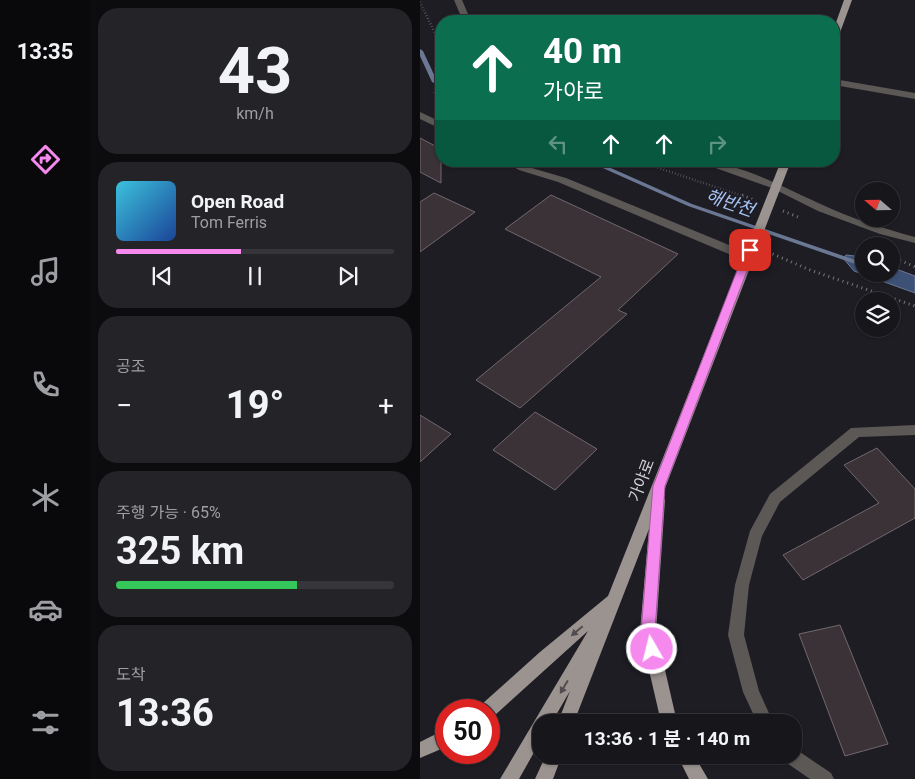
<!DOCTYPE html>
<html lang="ko">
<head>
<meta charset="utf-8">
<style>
  :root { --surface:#16161b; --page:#232328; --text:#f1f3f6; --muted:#9e9fa3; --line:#35353a; --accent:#f589ee }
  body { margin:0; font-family:Roboto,"Noto Sans KR",sans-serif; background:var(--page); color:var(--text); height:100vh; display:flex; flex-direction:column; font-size:19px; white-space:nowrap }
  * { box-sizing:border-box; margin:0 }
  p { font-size:16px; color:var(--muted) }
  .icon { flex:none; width:28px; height:28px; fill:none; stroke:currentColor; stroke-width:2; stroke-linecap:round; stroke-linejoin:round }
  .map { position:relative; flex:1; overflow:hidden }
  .panel { display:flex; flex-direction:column; gap:8px; padding:8px; background:#0c0c0f; width:330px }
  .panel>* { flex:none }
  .banner { position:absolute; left:15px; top:15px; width:405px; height:152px; border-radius:20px; box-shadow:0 1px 4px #0004,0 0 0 1px var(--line); background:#0b6e4f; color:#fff; overflow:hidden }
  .needle { width:32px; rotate:290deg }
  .controls { position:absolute; left:435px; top:182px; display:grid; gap:10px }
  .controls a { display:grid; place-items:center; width:45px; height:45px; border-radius:50%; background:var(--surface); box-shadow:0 1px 4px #0004,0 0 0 1px var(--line); font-size:25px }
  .speed { position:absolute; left:15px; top:699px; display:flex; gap:10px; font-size:25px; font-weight:700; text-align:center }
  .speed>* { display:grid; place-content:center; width:65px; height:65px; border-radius:50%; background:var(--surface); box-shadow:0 1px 4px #0004,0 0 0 1px var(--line); line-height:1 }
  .speed .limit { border:8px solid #d22; background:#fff; color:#111 }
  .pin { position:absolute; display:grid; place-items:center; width:42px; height:42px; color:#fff; margin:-21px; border-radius:10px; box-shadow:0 2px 8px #0006 }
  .me { position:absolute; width:55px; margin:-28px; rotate:352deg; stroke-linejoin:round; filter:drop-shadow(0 0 4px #0008) }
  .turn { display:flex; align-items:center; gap:18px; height:105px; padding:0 25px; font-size:22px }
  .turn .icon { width:65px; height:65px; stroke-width:2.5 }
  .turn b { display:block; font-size:35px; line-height:42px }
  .lanes { display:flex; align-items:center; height:48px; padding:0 25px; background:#0003; justify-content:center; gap:25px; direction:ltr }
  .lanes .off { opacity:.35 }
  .big { font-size:38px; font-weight:700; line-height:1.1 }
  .panel .widget { flex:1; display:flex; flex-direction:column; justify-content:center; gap:8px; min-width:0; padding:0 18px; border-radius:20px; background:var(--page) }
  .panel .dial { align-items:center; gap:0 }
  .dial b { font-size:65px; line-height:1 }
  .song { display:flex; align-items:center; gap:15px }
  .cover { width:60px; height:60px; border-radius:8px; background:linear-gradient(135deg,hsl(190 70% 55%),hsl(220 70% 35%)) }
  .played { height:5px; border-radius:2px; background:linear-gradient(90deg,var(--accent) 45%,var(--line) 45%) }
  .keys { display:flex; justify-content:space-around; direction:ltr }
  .heat { display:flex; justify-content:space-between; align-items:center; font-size:28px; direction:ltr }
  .charge { height:8px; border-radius:4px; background:linear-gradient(90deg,#34c759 65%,var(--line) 0) }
  .trip { position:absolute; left:112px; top:714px; width:270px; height:50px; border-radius:20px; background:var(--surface); box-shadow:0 1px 4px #0004,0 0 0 1px var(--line); font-weight:700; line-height:50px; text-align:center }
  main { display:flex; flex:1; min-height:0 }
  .tabs { display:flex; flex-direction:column; width:90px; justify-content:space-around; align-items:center; background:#09090b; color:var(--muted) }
  .tabs .icon { width:35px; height:35px }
  .tabs .current { color:var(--accent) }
  .tabs b { font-size:22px; color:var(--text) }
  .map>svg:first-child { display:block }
  .water { fill:#3d5177; stroke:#6a7894 }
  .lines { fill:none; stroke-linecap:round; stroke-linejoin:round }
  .stream { fill:#6a7894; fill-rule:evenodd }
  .building { fill:#3a3236; stroke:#71686d }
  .path-far1 { stroke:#79787e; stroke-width:2.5; stroke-dasharray:0.5 2.5; stroke-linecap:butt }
  .path { stroke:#79787e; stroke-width:3; stroke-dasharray:1 4; stroke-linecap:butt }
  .minor { fill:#5c5856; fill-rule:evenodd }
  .major { fill:#9b938f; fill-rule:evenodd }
  .oneway { fill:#504c4f }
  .route { fill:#f589ee; stroke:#9f599b }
  .labels { text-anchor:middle; stroke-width:4; stroke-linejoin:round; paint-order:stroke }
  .street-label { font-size:16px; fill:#d4d3d8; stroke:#1e1d24 }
  .water-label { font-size:18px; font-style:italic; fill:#a7c2f5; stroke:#1e1d24 }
</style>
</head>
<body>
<main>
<nav class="tabs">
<b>13:35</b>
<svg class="icon current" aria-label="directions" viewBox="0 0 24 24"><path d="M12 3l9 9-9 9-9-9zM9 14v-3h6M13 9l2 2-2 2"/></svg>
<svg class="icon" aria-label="music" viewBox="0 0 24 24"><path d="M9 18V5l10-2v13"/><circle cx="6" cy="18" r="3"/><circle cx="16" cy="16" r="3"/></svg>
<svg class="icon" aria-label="phone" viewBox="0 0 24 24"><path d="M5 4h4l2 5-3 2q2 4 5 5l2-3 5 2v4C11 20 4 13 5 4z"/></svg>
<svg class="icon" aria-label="climate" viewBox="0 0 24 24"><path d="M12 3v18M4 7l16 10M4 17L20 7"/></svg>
<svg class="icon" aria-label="car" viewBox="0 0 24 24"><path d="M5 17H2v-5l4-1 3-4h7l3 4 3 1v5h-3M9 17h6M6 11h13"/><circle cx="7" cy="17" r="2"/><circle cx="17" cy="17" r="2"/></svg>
<svg class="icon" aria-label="filters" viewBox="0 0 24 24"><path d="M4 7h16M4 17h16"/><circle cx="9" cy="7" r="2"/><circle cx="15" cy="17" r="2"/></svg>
</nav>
<section class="panel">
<div class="widget dial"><b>43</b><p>km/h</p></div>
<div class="widget">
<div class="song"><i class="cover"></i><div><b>Open Road</b><p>Tom Ferris</p></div></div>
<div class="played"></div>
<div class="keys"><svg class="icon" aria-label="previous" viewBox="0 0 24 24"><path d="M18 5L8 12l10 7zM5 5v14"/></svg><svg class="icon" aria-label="pause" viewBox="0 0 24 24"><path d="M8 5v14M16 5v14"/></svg><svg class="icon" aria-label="next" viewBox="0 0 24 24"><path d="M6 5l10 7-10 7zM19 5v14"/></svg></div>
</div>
<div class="widget"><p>공조</p>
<div class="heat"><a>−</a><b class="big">19°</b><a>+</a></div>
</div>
<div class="widget"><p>주행 가능 · 65%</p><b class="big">325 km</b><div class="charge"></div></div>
<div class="widget"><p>도착</p><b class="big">13:36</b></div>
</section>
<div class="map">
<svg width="495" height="779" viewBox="0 0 495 779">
  <rect width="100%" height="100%" fill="#1e1d24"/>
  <path class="water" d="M426 255 444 257V274H471V267L495 276V293L434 271 423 258Z"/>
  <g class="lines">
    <path class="stream" d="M0 49 3 51 17 81 21 83V87L12 82 0 56Z
      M167 161H175L272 204 444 263V267L268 206Z"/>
  </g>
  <path class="building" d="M0 138 21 149V183L0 172Z
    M14 193 55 212 0 252V202Z
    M131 195 258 254 198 310 207 314 100 408 56 380 181 277 85 229Z
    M115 412 177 449 135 490 73 450Z
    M0 415 31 434 0 462Z
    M457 448 495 489V518L383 580 363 555 459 503 424 465Z
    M420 625 468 744 425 756 379 634Z"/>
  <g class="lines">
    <path class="path-far1" d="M0 2 21 46
      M14 92 21 99
      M144 161 153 165
      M218 161 325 197"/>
    <path class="path" d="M322 195 334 200
      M363 211 378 217
      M348 252 390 270 495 306
      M471 256 495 267"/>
    <path class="minor" d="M34 0H42L51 21H43Z
      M414 79 495 93V99L414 85Z
      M0 112 21 122V129L0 119Z
      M84 161H97L105 166 146 178 331 254 332 257 331 260H323L138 182 99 170Z
      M276 161C318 161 367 189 405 206 433 219 465 229 495 237V243L460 234 398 211 352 188Z
      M495 425V435L439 437 360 502 342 536 329 585 324 635 339 691 353 722H337L323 692 308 635 315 585 330 531 350 494 431 428Z
      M374 748 411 773 414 779H390L364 761 362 755H374Z"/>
    <path class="major" d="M424 0H432L418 38 414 40V28Z
      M361 161H371L242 496 245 500 236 631 257 722H241L220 631 229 529 154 722H138L150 691 132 722H121V740L99 779H80L168 631 74 716 69 718V710H60L62 704 120 652 188 596Z
      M26 729V747L0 758V742Z
      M126 755H142L133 779H115Z
      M257 755H274L288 779H269Z"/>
  </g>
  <defs><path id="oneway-solid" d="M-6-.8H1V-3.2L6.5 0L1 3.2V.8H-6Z" transform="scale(1.25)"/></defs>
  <g class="oneway">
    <use href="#oneway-solid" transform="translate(157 631) rotate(140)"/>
    <use href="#oneway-solid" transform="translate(144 687) rotate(121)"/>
  </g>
  <path class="route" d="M330 247 335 250 245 486 235 631 240 649 238 654 232 656 227 654 221 631 233 486 325 250Z"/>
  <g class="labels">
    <g class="street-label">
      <text transform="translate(221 480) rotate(-69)" y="6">가야로</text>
    </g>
    <g class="water-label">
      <text transform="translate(310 203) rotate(19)" y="6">해반천</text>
    </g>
  </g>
</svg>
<div class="controls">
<a><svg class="needle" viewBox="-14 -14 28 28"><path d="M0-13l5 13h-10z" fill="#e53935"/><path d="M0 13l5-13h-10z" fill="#9e9fa3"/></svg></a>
<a><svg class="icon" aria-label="search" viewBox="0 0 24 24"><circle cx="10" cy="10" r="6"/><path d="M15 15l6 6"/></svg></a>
<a><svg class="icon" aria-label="layers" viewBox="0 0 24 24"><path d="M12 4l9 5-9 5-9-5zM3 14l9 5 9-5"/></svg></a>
</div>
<div class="speed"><div class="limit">50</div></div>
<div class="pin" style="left:330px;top:250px;background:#d93025"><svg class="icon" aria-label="arrive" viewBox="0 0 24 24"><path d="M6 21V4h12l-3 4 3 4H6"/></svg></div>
<svg class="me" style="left:232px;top:649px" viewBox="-20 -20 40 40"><circle r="17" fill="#f589ee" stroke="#fff" stroke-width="3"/><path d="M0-11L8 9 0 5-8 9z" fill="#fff"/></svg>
<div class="trip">13:36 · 1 분 · 140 m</div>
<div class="banner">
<div class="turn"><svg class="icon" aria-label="ahead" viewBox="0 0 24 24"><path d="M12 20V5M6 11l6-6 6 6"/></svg><div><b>40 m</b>가야로</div></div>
<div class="lanes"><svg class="icon off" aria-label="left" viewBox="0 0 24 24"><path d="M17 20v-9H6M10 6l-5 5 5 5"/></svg><svg class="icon" aria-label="ahead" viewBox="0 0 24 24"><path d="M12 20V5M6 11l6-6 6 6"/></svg><svg class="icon" aria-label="ahead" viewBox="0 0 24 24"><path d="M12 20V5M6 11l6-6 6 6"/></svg><svg class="icon off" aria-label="right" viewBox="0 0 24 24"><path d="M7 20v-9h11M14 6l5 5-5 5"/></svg></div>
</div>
</div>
</main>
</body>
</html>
